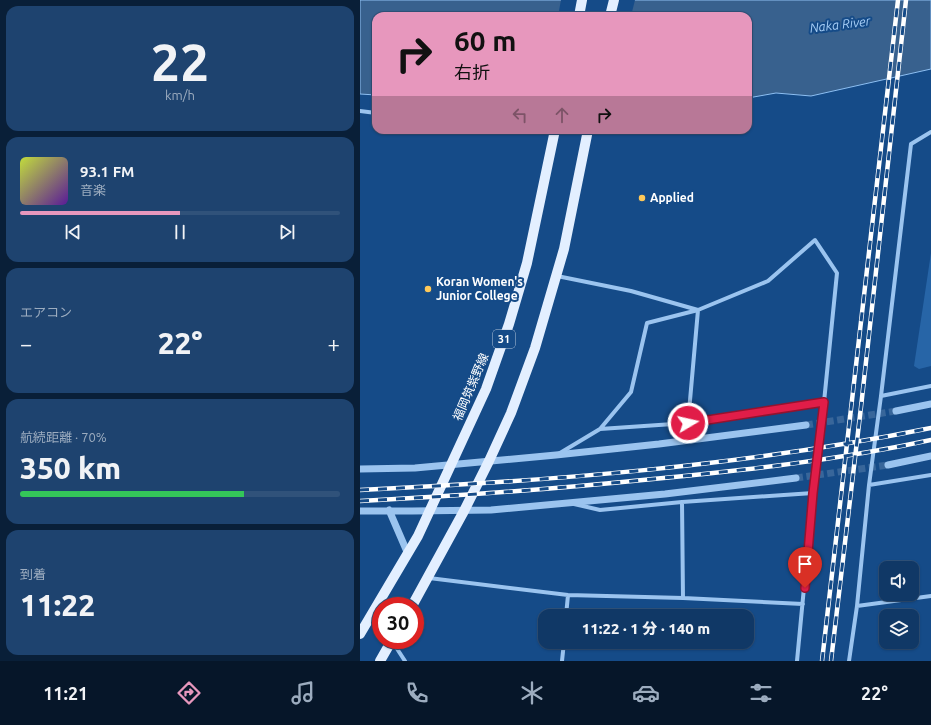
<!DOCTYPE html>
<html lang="ja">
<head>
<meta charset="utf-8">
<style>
  :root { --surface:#103866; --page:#1e436f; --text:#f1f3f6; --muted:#9cacbf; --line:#30527a; --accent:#e797bd }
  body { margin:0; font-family:Ubuntu,"Noto Sans JP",sans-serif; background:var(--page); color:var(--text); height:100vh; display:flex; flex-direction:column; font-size:15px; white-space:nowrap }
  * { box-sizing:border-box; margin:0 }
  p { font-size:13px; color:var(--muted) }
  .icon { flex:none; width:22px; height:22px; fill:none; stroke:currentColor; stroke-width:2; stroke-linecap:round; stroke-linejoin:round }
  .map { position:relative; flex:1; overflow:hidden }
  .drawer { display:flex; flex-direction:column; gap:6px; padding:6px; background:#091f38; width:360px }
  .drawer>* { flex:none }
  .hud { position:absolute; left:12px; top:12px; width:380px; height:122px; border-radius:12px; box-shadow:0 1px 3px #0004,0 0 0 1px var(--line); background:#e797bd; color:#111; overflow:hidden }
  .fabs { position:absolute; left:519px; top:561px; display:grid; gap:8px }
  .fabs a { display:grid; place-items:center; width:40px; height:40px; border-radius:8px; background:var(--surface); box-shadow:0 1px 3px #0004,0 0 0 1px var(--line); font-size:20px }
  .speed { position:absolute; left:12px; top:597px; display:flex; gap:8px; font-size:20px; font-weight:700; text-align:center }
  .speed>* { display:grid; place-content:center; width:52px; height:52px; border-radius:50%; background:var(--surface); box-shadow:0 1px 3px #0004,0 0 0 1px var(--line); line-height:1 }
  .speed .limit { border:6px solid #d22; background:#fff; color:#111 }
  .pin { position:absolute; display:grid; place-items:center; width:34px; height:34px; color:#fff; margin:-41px -17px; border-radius:50% 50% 50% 0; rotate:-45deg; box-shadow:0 0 4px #0007 }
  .pin .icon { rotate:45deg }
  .me { position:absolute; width:44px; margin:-22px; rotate:81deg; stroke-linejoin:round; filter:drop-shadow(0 0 3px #0008) }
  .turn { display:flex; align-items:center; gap:14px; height:84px; padding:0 16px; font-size:18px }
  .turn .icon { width:52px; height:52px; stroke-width:2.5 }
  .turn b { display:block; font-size:28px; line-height:34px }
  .lanes { display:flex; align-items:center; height:38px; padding:0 16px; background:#0003; justify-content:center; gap:20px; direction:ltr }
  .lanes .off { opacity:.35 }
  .big { font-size:30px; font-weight:800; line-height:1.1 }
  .drawer .tile { flex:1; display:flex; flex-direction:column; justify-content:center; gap:6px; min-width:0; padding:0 14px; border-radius:12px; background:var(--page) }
  .drawer .dial { align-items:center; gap:0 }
  .dial b { font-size:52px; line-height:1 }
  .song { display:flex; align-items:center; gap:12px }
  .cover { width:48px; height:48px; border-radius:6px; background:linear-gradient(135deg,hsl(70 70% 55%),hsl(270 70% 35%)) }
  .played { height:4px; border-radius:2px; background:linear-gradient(90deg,var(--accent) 50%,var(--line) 50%) }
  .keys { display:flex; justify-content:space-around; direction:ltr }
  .heat { display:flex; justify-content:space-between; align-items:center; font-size:22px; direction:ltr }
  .charge { height:6px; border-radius:3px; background:linear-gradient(90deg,#34c759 70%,var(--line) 0) }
  .trip { position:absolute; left:178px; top:609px; width:216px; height:40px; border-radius:12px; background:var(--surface); box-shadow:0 1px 3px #0004,0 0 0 1px var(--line); font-weight:800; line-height:40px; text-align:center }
  .tab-bar { display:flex; height:64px; justify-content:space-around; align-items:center; background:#061629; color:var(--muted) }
  .tab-bar .icon { width:28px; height:28px }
  .tab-bar .active { color:var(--accent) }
  .tab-bar b { font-size:18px; color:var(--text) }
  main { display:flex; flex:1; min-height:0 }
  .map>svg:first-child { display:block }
  .green { fill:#2765a7 }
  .water { fill:#38618e; stroke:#8dbff2 }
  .pier { fill:#154b88 }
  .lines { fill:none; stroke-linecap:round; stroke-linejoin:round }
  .tertiary-tunnel { stroke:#38669a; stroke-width:7; stroke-dasharray:7 3.5; stroke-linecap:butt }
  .minor { stroke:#9bc4ef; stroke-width:4 }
  .tertiary { stroke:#9bc4ef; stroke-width:7 }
  .primary { stroke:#e3efff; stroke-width:10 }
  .rail-casing { stroke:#fff; stroke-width:4.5 }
  .rail { stroke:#154b88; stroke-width:3; stroke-dasharray:9; stroke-linecap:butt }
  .route-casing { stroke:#92132f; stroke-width:10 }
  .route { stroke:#e11d48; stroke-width:7 }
  .poi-dot { fill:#ffc959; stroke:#154b88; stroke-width:1.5 }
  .labels { text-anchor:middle; stroke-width:4; stroke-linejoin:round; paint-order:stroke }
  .shield { fill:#154b88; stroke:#b9c9db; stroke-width:1 }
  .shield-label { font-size:11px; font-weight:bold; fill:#fff }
  .poi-label { font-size:12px; font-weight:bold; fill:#fff; stroke:#154b88; text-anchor:start }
  .street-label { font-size:12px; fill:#fff; stroke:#154b88 }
  .water-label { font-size:13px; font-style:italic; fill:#a7cef6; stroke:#154b88 }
</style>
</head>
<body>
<main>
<section class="drawer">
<div class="tile dial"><b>22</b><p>km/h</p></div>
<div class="tile">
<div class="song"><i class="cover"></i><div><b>93.1 FM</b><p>音楽</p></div></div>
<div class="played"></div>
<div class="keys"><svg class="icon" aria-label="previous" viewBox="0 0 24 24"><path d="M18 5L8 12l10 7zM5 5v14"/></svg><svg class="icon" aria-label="pause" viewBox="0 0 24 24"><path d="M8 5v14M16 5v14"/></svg><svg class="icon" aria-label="next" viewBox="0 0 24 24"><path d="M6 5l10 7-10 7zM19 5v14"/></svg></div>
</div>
<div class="tile"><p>エアコン</p>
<div class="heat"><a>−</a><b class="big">22°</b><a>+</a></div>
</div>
<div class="tile"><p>航続距離 · 70%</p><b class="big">350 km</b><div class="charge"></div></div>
<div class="tile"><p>到着</p><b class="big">11:22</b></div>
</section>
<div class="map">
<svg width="571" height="661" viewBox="0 0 571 661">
  <rect width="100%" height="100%" fill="#154b88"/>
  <path class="green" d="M571 253V366L559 369 554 366Z"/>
  <path class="water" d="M0 0H571V69L451 96 416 93 388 98V16H16V95L0 94Z"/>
  <path class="pier" d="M201 0H275L271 16H198Z"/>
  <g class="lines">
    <path class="tertiary-tunnel" d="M446 425 536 411
      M436 478 528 465"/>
    <path class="minor" d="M0 111 16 113
      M571 132 551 144 521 396 571 386
      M197 276 271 291 338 310
      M328 423 338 310 408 281 455 240 477 273 464 402 453 493 437 661
      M240 429 271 392 287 323 338 310
      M200 453 240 429 328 423 464 402
      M509 485 571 475
      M322 502 323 598
      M214 504 240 510 322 502 453 493
      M69 578 208 595 323 598 443 604
      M497 606 509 485 521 396
      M11 615 21 627
      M206 616 208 595
      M32 641 45 661
      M202 661 204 642
      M489 661 497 606 571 596"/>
    <path class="tertiary" d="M536 411 571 404
      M528 465 571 456
      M0 469 55 468 196 455 299 444 446 425
      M29 510 48 554
      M0 511H52L131 510 305 494 436 478"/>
    <path class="primary" d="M219 16 222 0
      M250 16 254 0
      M52 606 104 511 129 461 151 413 175 348 204 249 228 130
      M0 634 58 536 126 389 149 324 167 263 195 130
      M20 661 32 640"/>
    <g class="rail-casing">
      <path id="rail" d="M0 490C191 481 383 466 571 428
        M0 501C98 496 195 489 293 479 386 470 479 460 571 440
        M462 661 538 0
        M471 661 501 407 546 0"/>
    </g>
    <use href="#rail" class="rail"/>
  </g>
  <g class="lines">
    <g class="route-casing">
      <path id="route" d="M328 423 464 402 453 493 445 588"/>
    </g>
    <use href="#route" class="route"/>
  </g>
  <g class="poi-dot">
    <circle cx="282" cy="198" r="4"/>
    <circle cx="68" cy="289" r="4"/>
  </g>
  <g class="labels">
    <rect class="shield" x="133" y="330" width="22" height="18" rx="3"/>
    <g class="shield-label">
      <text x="144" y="343">31</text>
    </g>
    <g class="poi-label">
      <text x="290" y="202">Applied</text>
      <text x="76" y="286">Koran Women's<tspan x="76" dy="14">Junior College</tspan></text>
    </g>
    <g class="street-label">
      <text transform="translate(111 387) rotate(-67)" y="4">福岡筑紫野線</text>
    </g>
    <g class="water-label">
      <text transform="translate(480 24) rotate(-7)" y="5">Naka River</text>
    </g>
  </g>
</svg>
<div class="fabs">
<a><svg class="icon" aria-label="sound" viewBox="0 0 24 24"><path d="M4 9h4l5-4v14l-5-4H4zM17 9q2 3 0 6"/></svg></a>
<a><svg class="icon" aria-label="layers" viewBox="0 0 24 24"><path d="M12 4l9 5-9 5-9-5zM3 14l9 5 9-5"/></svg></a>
</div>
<div class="speed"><div class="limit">30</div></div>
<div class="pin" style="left:445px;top:588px;background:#d93025"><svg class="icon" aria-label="arrive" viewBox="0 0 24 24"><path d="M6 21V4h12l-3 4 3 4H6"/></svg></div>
<svg class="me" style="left:328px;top:423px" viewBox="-20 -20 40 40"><circle r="17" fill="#e11d48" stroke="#fff" stroke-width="3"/><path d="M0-11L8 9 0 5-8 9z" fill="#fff"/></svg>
<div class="trip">11:22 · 1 分 · 140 m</div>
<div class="hud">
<div class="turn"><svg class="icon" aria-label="right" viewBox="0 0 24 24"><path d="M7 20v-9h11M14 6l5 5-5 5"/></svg><div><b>60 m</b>右折</div></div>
<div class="lanes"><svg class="icon off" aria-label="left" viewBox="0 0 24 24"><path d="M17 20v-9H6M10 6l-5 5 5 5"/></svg><svg class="icon off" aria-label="ahead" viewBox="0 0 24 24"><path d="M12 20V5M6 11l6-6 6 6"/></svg><svg class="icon" aria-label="right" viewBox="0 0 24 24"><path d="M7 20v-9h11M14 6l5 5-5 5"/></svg></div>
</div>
</div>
</main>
<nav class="tab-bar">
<b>11:21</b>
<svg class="icon active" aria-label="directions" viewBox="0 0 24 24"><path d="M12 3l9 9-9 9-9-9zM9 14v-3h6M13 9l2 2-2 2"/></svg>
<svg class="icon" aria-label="music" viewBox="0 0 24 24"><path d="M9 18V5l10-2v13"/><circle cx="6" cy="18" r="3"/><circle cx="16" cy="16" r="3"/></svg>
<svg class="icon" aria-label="phone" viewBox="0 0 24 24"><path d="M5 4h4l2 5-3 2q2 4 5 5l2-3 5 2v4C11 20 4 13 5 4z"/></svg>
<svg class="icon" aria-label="climate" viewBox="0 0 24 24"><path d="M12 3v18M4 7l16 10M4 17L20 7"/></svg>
<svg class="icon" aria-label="car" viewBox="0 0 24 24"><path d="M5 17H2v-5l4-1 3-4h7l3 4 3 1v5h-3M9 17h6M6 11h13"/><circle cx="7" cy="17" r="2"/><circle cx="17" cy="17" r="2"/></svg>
<svg class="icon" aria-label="filters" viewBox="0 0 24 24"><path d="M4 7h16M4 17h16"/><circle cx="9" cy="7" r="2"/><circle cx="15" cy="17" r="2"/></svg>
<b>22°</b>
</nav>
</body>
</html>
